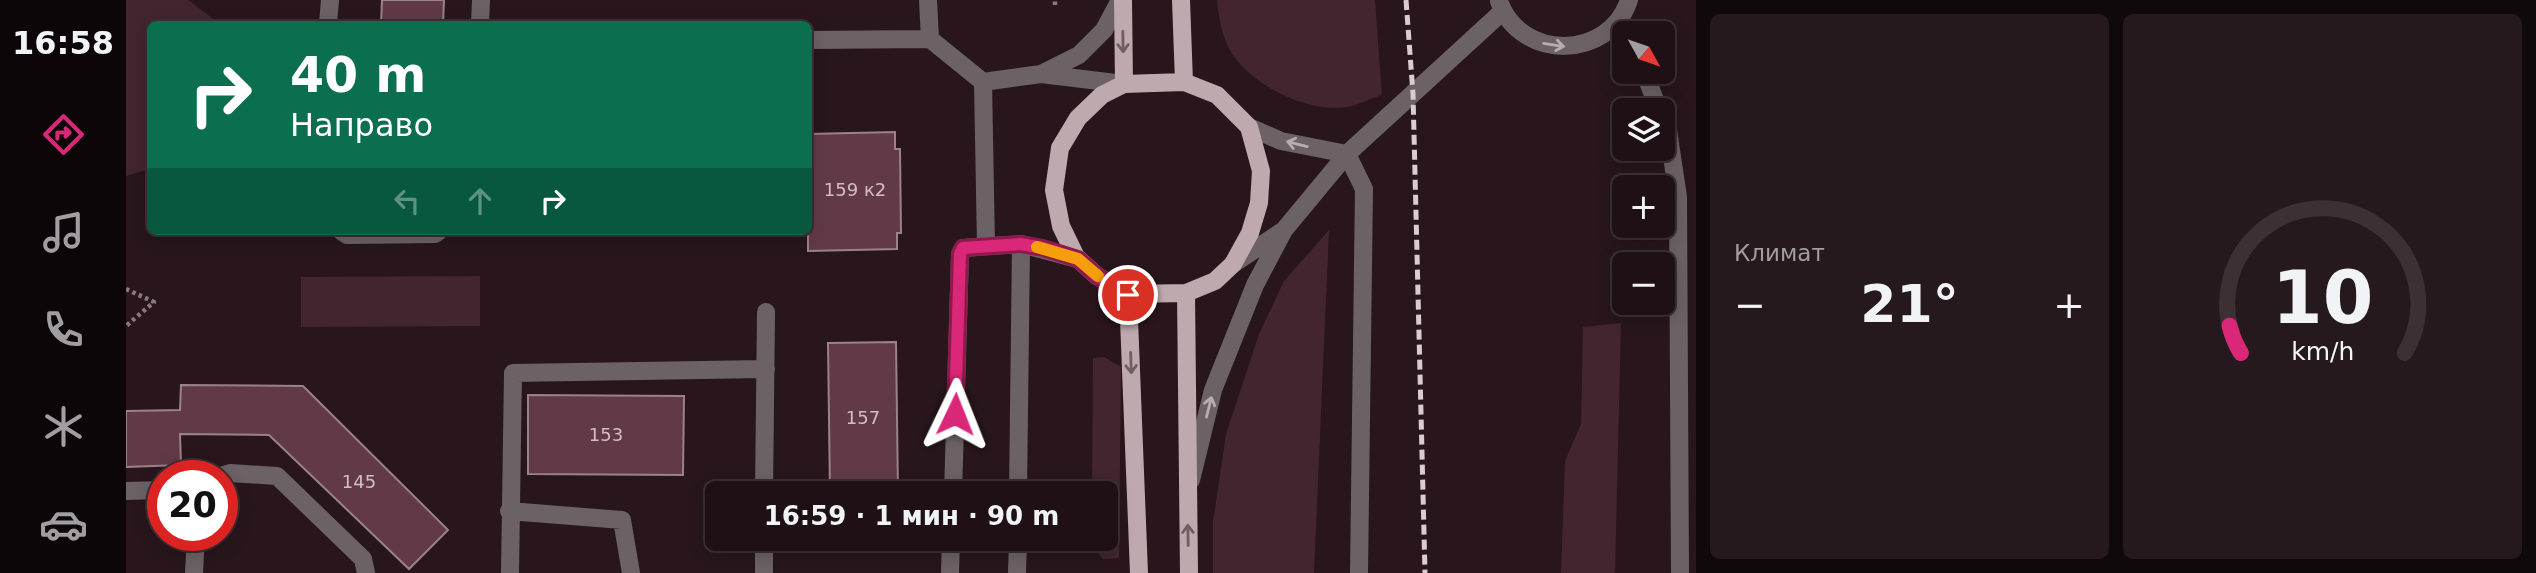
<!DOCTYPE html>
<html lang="ru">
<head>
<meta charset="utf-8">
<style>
  :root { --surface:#1e1015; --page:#26191e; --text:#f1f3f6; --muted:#a19da0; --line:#3c3034; --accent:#db2777 }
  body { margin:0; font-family:"DejaVu Sans",sans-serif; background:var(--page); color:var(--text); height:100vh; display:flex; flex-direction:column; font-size:26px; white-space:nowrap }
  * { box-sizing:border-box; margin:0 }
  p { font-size:23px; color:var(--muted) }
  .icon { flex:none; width:38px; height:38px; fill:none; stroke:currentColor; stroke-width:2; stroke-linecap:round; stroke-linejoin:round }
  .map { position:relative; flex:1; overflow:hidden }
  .drawer { display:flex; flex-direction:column; gap:14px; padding:14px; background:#10090c; width:840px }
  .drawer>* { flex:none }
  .banner { position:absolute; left:21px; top:21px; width:665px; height:214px; border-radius:10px; box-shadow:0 4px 18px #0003,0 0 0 2px var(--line); background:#0b6e4f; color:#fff; overflow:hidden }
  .needle { width:46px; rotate:130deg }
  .controls { position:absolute; left:1486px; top:21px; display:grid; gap:14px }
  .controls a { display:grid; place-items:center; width:63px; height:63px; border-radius:10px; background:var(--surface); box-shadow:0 4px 18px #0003,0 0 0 2px var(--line); font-size:35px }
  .speed { position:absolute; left:21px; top:460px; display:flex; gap:14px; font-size:35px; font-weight:700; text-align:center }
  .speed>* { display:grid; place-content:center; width:91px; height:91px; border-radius:50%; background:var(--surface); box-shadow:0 4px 18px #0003,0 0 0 2px var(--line); line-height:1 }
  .speed .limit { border:10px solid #d22; background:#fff; color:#111 }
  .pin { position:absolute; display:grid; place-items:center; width:60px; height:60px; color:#fff; margin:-30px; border:4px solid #fff; border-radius:50%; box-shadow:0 2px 7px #0007 }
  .me { position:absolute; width:77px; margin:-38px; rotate:2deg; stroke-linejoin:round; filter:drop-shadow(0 0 5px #0008) }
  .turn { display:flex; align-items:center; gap:24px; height:147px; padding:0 28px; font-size:32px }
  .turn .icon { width:91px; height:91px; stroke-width:2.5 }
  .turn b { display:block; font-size:49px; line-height:60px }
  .lanes { display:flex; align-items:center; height:66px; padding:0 28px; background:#0003; justify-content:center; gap:35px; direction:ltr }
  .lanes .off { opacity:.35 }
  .big { font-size:52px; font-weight:700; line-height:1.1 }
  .drawer .tile { flex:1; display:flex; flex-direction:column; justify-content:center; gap:10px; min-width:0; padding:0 24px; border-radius:10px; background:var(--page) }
  .drawer .dial { align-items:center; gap:0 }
  .dial svg { height:182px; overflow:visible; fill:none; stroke:var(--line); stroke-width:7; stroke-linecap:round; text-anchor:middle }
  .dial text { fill:var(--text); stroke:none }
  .heat { display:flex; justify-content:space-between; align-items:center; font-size:38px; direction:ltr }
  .drawer .tiles { flex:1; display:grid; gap:14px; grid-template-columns:repeat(2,1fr) }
  .trip { position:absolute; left:579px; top:481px; width:413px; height:70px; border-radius:10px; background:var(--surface); box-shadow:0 4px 18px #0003,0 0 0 2px var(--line); font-weight:700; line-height:70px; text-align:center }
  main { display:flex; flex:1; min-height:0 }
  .dock { display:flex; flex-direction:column; width:126px; justify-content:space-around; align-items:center; background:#0c0608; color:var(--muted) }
  .dock .icon { width:49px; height:49px }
  .dock .active { color:var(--accent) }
  .dock b { font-size:32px; color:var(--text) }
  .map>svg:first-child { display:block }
  .green { fill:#42252f }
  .building { fill:#623a47; stroke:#9a8289; stroke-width:2 }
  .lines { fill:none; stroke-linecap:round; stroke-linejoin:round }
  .path { stroke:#89787e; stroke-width:4.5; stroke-dasharray:3.5 3.5; stroke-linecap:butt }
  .minor { stroke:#6c6265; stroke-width:18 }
  .major { stroke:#bea9af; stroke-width:18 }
  .rail { stroke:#dbccd0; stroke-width:5; stroke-dasharray:10 5; stroke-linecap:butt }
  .oneway { stroke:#6e5f63 }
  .oneway2 { stroke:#b8acb0 }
  .route-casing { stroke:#8e194d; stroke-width:18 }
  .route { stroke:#db2777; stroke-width:12 }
  .slow { stroke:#f59e0b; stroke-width:12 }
  .labels { text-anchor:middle; stroke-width:7; stroke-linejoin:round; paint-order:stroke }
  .number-label { font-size:18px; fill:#d2bdc4 }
</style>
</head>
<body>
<main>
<nav class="dock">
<b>16:58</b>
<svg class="icon active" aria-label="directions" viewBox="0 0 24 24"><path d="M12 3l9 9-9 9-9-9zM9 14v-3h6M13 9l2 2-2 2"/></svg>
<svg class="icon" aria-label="music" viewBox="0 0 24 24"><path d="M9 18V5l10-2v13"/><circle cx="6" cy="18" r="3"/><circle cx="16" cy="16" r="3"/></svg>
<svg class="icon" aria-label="phone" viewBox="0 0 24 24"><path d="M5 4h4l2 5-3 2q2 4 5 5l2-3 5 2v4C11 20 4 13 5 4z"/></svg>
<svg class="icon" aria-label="climate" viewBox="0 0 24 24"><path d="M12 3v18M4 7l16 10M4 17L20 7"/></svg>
<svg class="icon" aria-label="car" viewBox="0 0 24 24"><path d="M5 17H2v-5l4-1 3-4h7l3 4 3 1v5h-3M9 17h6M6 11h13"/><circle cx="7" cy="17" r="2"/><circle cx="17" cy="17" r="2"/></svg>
</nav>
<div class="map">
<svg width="1570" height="573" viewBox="0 0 1570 573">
  <rect width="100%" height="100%" fill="#28161c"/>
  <path class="green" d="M0 0H62L94 24H24V169L0 176Z
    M1091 0H1249L1256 95C1245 98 1233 105 1221 107 1186 113 1137 90 1114 64 1098 47 1093 23 1091 0Z
    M1203 230 1188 573H1087V522L1100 434 1133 334 1158 281Z
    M354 276V326L175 327V277Z
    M1495 323 1489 573H1435L1439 461 1455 424 1457 327Z
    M978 357 995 367 993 558 977 559 970 551 967 539H980V494L966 493 967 358Z"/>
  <path class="building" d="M256 0H318L317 24H255Z
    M769 132V149H774L775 233H771V249L682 251V134Z
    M770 342 772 494H704L702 343Z
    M55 385 177 386 322 530 283 569 143 435 54 434 55 465 0 467V411L54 410Z
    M402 395 558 396 557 475 402 474Z"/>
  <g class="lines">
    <path class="path" d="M929 5V0
      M0 289 28 302 0 326"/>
    <path class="minor" d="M802 0 804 39
      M1373 1C1394 61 1483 61 1503 0
      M202 24 204 0
      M354 24 355 0
      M682 40 804 39 857 82 915 74 953 55 978 30 994 0
      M1518 72 1533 110
      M915 74 998 84
      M857 82 860 246
      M1536 118 1542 130 1552 197 1554 573
      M1123 127 1155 141 1221 154
      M1221 154 1238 189 1233 573
      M215 231 221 235 309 234 313 231
      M1107 264 1155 232
      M94 476 104 473 151 476 237 559 240 573
      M1065 480 1087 390 1129 285 1158 230 1221 154 1377 11
      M0 491 37 490
      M638 494 640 312
      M827 494 834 254 837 248 895 244 952 259
      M892 494 895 244
      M383 511 496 520 505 573
      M68 573 70 536
      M384 573 387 373 640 369
      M638 573V539
      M824 573 825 539
      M891 573 892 539"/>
    <path class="major" d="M997 0 998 84
      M1055 0 1058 82
      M1058 82 1091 95 1123 127 1135 171 1133 203 1124 233 1107 264 1089 281 1060 293 1002 294 971 276 950 257 935 226 928 190 934 148 952 118 976 95 998 84Z
      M1060 293 1063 573
      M1002 294 1013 573"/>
    <path class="rail" d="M1280 0 1287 94 1299 573"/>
  </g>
  <defs><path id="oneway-shaft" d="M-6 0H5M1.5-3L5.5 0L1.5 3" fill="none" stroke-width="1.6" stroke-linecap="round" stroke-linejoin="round" transform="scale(1.75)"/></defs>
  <g class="oneway">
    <use href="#oneway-shaft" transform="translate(997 42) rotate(89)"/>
    <use href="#oneway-shaft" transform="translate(1005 363) rotate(88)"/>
    <use href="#oneway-shaft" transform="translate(1062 535) rotate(-91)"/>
  </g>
  <g class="oneway2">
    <use href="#oneway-shaft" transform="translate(1428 45) rotate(9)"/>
    <use href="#oneway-shaft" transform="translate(1171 144) rotate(-166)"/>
    <use href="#oneway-shaft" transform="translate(1083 407) rotate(-76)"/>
  </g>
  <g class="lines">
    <g class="route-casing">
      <path id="route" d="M829 414 834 254 837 248 895 244 917 248 952 259 971 276 1002 295"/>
    </g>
    <use href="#route" class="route"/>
    <path class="slow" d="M911 247 952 259 972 276"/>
  </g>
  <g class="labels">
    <g class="number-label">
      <text x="729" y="196">159 к2</text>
      <text x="737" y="424">157</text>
      <text x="480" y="441">153</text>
      <text x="233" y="488">145</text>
    </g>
  </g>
</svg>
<div class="controls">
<a><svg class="needle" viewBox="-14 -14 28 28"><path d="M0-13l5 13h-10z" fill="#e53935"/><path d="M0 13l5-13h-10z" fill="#a19da0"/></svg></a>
<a><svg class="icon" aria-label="layers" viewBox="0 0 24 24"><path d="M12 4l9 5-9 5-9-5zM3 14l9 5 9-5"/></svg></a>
<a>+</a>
<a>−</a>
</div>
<div class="speed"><div class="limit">20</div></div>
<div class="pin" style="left:1002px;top:295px;background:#d93025"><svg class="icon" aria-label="arrive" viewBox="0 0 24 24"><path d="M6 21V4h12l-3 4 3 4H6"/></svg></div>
<svg class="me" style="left:829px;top:414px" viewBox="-20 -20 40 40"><path d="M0-17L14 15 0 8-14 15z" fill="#db2777" stroke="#fff" stroke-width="4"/></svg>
<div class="trip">16:59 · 1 мин · 90 m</div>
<div class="banner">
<div class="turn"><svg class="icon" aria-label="right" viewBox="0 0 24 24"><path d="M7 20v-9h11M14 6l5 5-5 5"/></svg><div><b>40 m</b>Направо</div></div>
<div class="lanes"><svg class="icon off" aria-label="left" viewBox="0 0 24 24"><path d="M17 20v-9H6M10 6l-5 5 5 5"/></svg><svg class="icon off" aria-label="ahead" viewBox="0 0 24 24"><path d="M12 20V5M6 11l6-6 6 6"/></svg><svg class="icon" aria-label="right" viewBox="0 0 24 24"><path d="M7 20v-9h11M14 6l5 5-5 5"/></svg></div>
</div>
</div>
<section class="drawer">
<div class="tiles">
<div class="tile"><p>Климат</p>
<div class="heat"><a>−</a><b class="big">21°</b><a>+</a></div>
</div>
<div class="tile dial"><svg viewBox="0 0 100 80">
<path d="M14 69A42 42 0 1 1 86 69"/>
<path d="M14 69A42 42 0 0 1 9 57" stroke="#db2777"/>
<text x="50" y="56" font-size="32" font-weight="700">10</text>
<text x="50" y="72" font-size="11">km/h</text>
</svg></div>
</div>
</section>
</main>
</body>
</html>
